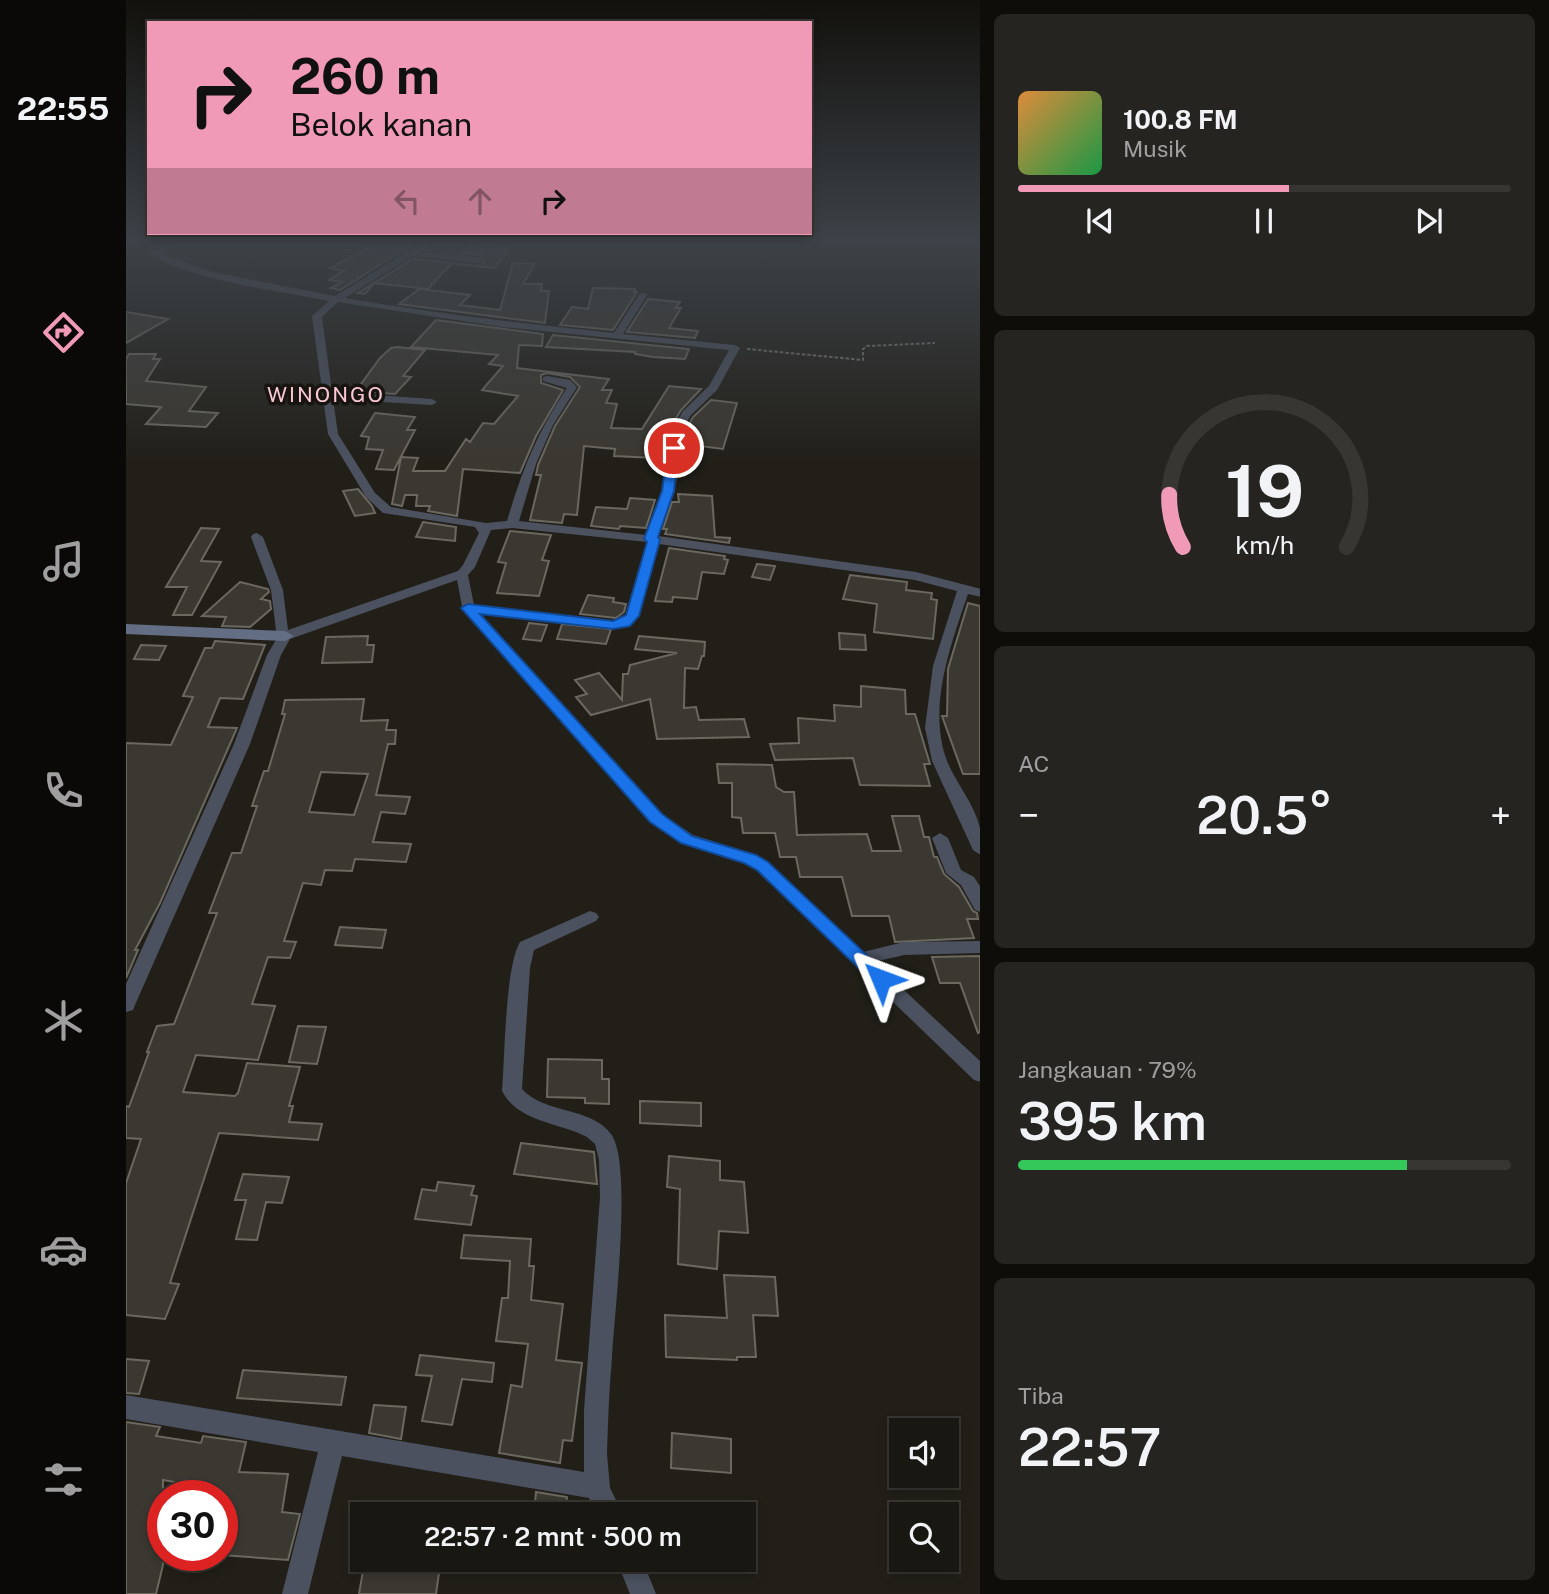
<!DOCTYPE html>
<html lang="id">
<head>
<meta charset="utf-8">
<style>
  :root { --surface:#191712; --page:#262420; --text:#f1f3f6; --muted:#9f9f9f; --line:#373632; --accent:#f09ab7 }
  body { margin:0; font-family:"Public Sans",sans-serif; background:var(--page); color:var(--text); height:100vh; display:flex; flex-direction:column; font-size:26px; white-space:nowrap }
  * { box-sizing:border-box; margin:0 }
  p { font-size:23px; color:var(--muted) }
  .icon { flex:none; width:38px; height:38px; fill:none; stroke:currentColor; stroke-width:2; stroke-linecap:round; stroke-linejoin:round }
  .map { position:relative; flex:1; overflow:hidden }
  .drawer { display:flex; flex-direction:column; gap:14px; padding:14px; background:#0e0d0a; width:569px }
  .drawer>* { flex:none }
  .hud { position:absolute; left:21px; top:21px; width:665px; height:214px; border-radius:0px; box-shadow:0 4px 10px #0003,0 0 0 2px var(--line); background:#f09ab7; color:#111; overflow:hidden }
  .tools { position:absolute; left:763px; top:1418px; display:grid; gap:14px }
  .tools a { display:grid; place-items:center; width:70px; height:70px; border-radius:0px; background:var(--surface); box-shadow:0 4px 10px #0003,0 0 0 2px var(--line); font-size:35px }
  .speed { position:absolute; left:21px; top:1480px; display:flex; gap:14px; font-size:35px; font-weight:700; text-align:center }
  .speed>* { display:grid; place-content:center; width:91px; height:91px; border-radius:50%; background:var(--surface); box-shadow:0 4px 10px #0003,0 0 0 2px var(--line); line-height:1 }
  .speed .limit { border:10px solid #d22; background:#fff; color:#111 }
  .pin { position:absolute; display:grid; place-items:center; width:60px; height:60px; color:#fff; margin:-30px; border:4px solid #fff; border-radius:50%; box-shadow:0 2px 7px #0007 }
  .me { position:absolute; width:77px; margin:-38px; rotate:314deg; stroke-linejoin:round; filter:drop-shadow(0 0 5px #0008) }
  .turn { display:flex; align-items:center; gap:24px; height:147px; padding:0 28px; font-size:32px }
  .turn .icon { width:91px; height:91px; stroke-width:2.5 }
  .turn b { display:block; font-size:49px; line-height:60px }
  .lanes { display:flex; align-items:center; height:66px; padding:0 28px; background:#0003; justify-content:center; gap:35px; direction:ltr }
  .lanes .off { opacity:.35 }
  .big { font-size:52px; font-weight:600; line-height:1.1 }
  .drawer .tile { flex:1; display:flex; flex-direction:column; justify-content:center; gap:10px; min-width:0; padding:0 24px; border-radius:10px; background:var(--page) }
  .drawer .dial { align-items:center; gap:0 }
  .dial svg { height:182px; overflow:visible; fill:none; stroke:var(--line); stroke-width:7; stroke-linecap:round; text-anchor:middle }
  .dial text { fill:var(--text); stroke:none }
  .song { display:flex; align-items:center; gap:21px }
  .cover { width:84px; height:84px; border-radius:10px; background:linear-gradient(135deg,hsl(30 70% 55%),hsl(140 70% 35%)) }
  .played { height:7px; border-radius:4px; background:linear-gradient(90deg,var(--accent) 55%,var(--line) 55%) }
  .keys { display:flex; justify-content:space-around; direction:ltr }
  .heat { display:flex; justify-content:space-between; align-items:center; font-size:38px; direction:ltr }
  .charge { height:10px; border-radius:5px; background:linear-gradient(90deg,#34c759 79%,var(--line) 0) }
  .trip { position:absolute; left:224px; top:1502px; width:406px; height:70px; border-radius:0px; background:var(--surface); box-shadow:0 4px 10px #0003,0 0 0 2px var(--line); font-weight:600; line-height:70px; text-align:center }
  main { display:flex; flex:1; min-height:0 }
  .tabs { display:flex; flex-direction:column; width:126px; justify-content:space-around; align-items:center; background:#0a0907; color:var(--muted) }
  .tabs .icon { width:49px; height:49px }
  .tabs .active { color:var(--accent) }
  .tabs b { font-size:32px; color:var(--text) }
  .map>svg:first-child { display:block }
  .building { fill:#3b3831; stroke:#6b6860; stroke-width:2; fill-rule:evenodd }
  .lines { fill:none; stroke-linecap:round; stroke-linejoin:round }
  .path { stroke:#777570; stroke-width:2; stroke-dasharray:3.5 2; stroke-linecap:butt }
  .street { fill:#4b515f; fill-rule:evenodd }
  .secondary { fill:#636d84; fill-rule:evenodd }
  .route { fill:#1a73e8; stroke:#114b97; stroke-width:2 }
  .labels { text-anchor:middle; stroke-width:7; stroke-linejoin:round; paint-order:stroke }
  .far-quarter-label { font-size:21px; letter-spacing:2px; fill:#f9c7d6; stroke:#18150f }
</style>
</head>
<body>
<main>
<nav class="tabs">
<b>22:55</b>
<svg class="icon active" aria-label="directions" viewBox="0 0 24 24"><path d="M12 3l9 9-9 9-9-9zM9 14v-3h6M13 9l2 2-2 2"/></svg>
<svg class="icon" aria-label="music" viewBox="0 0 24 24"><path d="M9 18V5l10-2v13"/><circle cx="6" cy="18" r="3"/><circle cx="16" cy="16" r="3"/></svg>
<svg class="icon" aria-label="phone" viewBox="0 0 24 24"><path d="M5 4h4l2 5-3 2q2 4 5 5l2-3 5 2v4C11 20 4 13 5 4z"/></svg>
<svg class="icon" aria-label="climate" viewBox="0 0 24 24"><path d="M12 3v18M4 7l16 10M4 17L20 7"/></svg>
<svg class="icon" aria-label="car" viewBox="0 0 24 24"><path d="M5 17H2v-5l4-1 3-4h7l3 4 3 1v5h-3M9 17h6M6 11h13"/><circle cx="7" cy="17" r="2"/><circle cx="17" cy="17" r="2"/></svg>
<svg class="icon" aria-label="filters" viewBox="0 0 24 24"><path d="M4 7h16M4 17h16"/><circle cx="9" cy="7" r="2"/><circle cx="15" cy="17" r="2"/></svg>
</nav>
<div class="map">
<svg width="855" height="1594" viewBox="0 0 855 1594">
  <rect width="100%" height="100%" fill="#211f18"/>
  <path class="building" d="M256 241H291L214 290 205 288 216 282 203 280 217 271 204 268Z
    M348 243 372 245 369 248 383 251 368 268 328 264 352 266 358 262 354 255 338 253Z
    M287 259 326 263 302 289 248 283 239 294 232 293Z
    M387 263 409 264 397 284H416L415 291H423L419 323 273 304 293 289 344 295 334 305 374 310Z
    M467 288 509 289 508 292H511L487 330 434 325 446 307 462 309Z
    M522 299 554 302 550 308H555L543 328 572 331 569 338 501 332Z
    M0 312 42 319 0 343Z
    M310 320 417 334 416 346 393 345 391 368 483 379 476 390H486L480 403 491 404 485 428 516 429 543 386 575 389 555 410 545 427 543 443H532L530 458 488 456 489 449 458 446 451 515 438 514 436 523 404 520 415 475H410L412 465 429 426 454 387 444 377 421 373 415 375V383L437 390 410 436 394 473 337 469 331 516 302 511 304 506H290L291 495H279L276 506 266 504 275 457 292 458 287 471H319L340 439 344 442 357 423 368 424 392 396 356 390 377 366 363 364 372 355 285 347Z
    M427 335 563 349 559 359 527 357 509 354V352L420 347Z
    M271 347 299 350 277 376 285 377 269 394 230 391 254 358 265 348Z
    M3 354H30L27 359H34L20 381 80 387 63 411 92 413 80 427 20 424 35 407 0 404V359Z
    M585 400 611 403 597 449 558 444 561 428 567 417Z
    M249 413 289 417 281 430H289L268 470 250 469 257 450 240 449 243 437 235 436Z
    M232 489 246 506 249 513 229 516 217 491Z
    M552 494 586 496 589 537 604 538 603 543 539 534 541 529H537L546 502H553Z
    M504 498 529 500 520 528 494 526 493 529 465 526 470 507 501 509Z
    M297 522 330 527 329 541 290 537Z
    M75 528 93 529 75 561 95 562 66 615H47L61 587H40Z
    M384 531 425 535 416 560 423 561 413 596 371 593 380 563 372 562Z
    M543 548 599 556 598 559 602 560 598 574 576 572 571 599 547 597 546 602 529 601Z
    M631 564 649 566 644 580 626 577Z
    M724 575 781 582 780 590 806 593 805 599 811 600 807 639 748 632 751 604 717 599Z
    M114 582 142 589 143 592 135 599 144 601 145 609 124 627 96 626 100 617 76 616Z
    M462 595 488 598 487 602 500 604 498 612 490 618 454 614Z
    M842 603 854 606V774H837L816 716H821L822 669Z
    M403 623 421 625 415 641 397 639Z
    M436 624 485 629 480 644 431 639Z
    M713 633 739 635 740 650 714 649Z
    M242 636 241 645H248L246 662 196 663 200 637Z
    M513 636 579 642 578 656H576L572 669 559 668 558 708 570 707 573 720 618 719 623 737 531 739 524 699 465 715 450 697 461 694 449 680 473 673 496 700 497 674H502L504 665 551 653 509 649Z
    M89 641 139 645 117 699 94 698 82 727 111 728 34 903 9 950H12L0 978V743L45 745 67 697 57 696 79 648H86Z
    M15 645 40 646 33 660 8 659Z
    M735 686 779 690 780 714H789L804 764H798L804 786 734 785 727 758 649 760 644 744 673 743 672 718 709 721 708 705 735 707Z
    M238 699 235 721 262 720 260 730H270L269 744H262L250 795 284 797 279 814 255 812 247 842 285 844 280 862 229 859 226 871 199 870 195 885 177 883 158 941 170 942 164 958 142 957 126 1004 149 1006 132 1060 70 1055 57 1092 109 1096 112 1093 121 1063 174 1067 163 1106H167L163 1122 196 1124 192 1140 93 1133 44 1283 53 1284 39 1319 0 1315V1183L15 1139 0 1138V1106L3 1107 23 1052H21L31 1026 48 1024 91 913H83L106 853H115L131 806H126L138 771H142L159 714H156L159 700ZM195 772 242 774 228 815 183 812Z
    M591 764 646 765 650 787 658 792H668L671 835 741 834 746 851H775L766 816H793L798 837H803L808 857H811L818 874 833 887 847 911 851 913 852 919H841L848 938 769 942 763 916H726L716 877H674L670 857H654L649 833H617L615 818 606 817V783H593Z
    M214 927 260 930 256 948 209 945Z
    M854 956V1032L852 1033 834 983H814L806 957Z
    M172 1026 200 1027 191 1064 163 1062Z
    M422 1059 476 1060V1079H483V1104L459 1103V1098L421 1097Z
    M514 1101 575 1103V1126L514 1123Z
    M395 1143 468 1152 471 1184 388 1174Z
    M543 1156 594 1161V1180L618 1182 622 1233 593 1231 591 1269 552 1264 554 1189 541 1187Z
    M117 1174 163 1177 156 1203 140 1202 131 1240 110 1239 120 1200H109Z
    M312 1182 348 1186 345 1195 351 1196 345 1225 289 1219 296 1189 310 1191Z
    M338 1235 405 1239 403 1266H408L405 1300 437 1304 430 1360 456 1363 446 1441 437 1440 434 1463 373 1453 385 1385 396 1387 402 1344 370 1341 376 1298H382L384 1261 335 1258Z
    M598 1275 649 1277 652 1316 627 1315 630 1357H611V1360L540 1357 539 1315 601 1318Z
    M294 1355 368 1363 366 1382 336 1379 326 1425 296 1421 306 1376 290 1375Z
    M0 1359 23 1361 13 1394 0 1393Z
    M117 1370 220 1377 215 1405 111 1398Z
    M248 1405 280 1407 275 1439 243 1433Z
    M0 1422 34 1427 30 1436 75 1443 77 1436 120 1442 113 1472 162 1474 156 1512 174 1514 162 1560 96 1555V1496H69L72 1486 37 1480V1565L30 1594H0Z
    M546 1433 605 1439V1473L545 1468Z
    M410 1492 441 1497 439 1514H408Z
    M239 1559H315L310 1594H233Z"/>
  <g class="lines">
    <path class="path" d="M621 349 737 360V349L741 346 809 343"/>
    <path class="street" d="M46 241H56L34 253 86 272 209 296 300 241H309L293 252 352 257 356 260 352 263 286 256 219 298C308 313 398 324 488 333L514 293H520L521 295 497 334 609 345 614 348 591 390 565 415 558 427 551 480 532 536 790 572 855 589V597L842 594C825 644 801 708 821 761 830 783 849 805 854 828 855 837 855 847 855 855L847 850 806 761 799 728 807 666 831 591 789 580 533 544 513 616 499 628 354 613 536 814 567 835 630 855 642 862 737 952 778 942 855 941V953L778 955 748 962 855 1062V1082L848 1080 630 870 618 863 555 843 524 822 337 611 331 580 164 639 155 655 124 744 9 1005 7 1010 0 1012V984L108 744 141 655 151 638 145 590 125 537 127 534 131 533 137 537 157 590 162 630 332 571 337 565 353 533 349 527 257 513 240 497 202 434 186 316 203 301C159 292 56 279 24 253ZM212 302 376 327 603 350 583 386 557 411 548 427 539 480 520 535 393 521 410 464 427 425 451 387 444 380 421 376 417 377V381L441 388C410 435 397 468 381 521L360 523 265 507 249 493 212 434 207 399 306 405 311 402 306 399 206 392 196 317ZM386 528 521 542 500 614 491 621 348 605 342 575 349 567 365 530Z
      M814 833 822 838 835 870 848 877 855 888V912L849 910 835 885 820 873 806 838Z
      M464 911 470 913 473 917 470 921 408 950 404 968 396 1089C420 1115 464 1106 485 1134 507 1163 488 1316 486 1358 483 1390 482 1422 481 1454L484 1488 497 1514H470L463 1498 216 1456 182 1594H156L192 1452 0 1419V1395L458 1472V1410L474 1197 473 1160 469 1144 461 1137C433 1122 393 1123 376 1091 379 1057 379 967 394 942Z
      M490 1559H516L530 1594H504Z"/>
    <path class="secondary" d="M0 624 159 631 168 636 159 641 0 634Z"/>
  </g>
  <linearGradient id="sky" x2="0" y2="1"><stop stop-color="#12110d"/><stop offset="0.52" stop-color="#3d4248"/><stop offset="1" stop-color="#3d4248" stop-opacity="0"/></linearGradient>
  <rect width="855" height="464" fill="url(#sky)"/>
  <path class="route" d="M548 445 553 448 548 491 532 537 534 540 513 616 504 626 487 629 354 614 536 814 566 836 630 855 642 862 762 975 764 979 762 984H749L631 870 618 863 555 843 524 822 335 608 342 604 487 621 500 615 521 542 518 539 536 491 542 448Z"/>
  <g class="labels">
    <g class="far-quarter-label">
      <text x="200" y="402">WINONGO</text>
    </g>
  </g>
</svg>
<div class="tools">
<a><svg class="icon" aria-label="sound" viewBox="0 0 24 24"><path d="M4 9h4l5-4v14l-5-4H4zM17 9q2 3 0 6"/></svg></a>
<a><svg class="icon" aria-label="search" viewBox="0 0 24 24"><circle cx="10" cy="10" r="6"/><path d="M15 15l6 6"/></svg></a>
</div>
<div class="speed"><div class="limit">30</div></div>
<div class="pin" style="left:548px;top:448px;background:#d93025"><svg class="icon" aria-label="arrive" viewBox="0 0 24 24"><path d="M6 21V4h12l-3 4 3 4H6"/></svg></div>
<svg class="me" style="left:755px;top:979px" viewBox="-20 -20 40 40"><path d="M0-17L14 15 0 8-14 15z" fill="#1a73e8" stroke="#fff" stroke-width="4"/></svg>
<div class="trip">22:57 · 2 mnt · 500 m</div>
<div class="hud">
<div class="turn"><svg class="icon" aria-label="right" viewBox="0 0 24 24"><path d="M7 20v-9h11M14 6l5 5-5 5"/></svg><div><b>260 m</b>Belok kanan</div></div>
<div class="lanes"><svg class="icon off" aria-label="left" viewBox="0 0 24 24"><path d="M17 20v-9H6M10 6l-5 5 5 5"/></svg><svg class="icon off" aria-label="ahead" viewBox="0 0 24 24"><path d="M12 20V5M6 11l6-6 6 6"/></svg><svg class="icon" aria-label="right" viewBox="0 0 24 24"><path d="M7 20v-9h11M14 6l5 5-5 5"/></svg></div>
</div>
</div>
<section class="drawer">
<div class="tile">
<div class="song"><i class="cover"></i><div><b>100.8 FM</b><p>Musik</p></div></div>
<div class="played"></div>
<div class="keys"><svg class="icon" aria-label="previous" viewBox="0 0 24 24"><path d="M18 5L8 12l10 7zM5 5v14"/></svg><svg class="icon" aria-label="pause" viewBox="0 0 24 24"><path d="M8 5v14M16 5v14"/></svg><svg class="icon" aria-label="next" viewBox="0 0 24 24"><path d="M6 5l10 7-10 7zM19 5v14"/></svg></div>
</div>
<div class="tile dial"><svg viewBox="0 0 100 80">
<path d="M14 69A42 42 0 1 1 86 69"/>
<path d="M14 69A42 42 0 0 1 8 46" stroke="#f09ab7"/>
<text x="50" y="56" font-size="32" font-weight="700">19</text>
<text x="50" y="72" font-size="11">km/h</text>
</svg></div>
<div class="tile"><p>AC</p>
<div class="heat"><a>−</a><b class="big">20.5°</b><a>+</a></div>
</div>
<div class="tile"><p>Jangkauan · 79%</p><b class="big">395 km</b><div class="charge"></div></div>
<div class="tile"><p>Tiba</p><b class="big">22:57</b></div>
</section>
</main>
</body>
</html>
